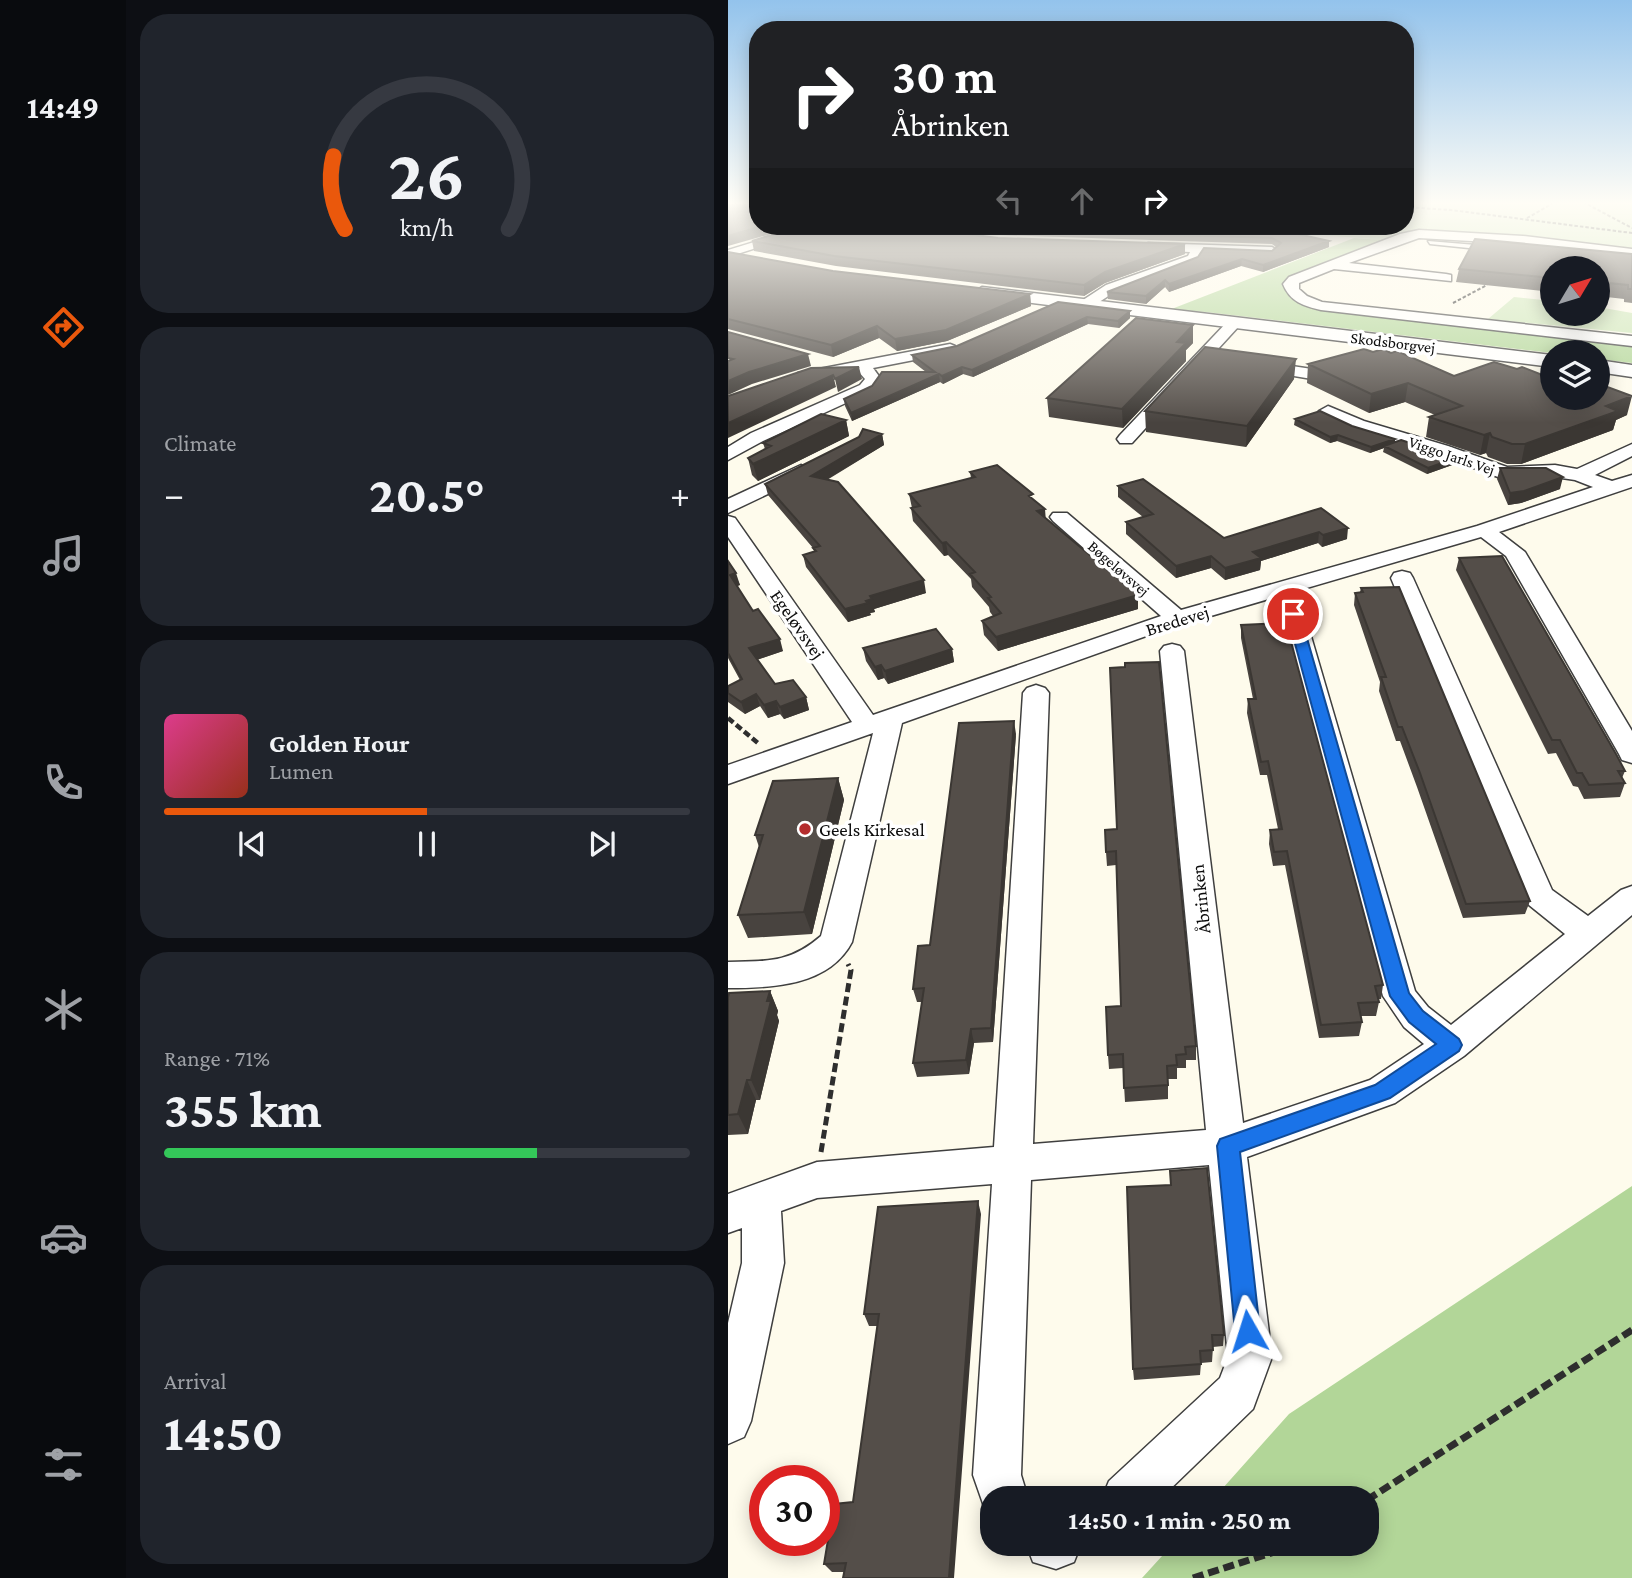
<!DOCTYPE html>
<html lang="en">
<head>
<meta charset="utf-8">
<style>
  :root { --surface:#171b24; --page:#20242c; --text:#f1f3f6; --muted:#9ea1a6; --line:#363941; --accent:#ea580c }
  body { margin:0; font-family:"Crimson Pro",serif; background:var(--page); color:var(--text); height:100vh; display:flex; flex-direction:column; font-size:26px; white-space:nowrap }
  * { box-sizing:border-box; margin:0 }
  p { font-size:23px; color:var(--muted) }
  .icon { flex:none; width:38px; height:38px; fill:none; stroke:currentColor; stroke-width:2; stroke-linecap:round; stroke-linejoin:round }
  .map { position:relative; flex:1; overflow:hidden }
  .side { display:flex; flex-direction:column; gap:14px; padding:14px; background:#0d0f14; width:602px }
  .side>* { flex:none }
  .hud { position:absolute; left:21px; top:21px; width:665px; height:214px; border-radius:28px; box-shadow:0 4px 18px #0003; background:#202124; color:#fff; overflow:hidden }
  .needle { width:46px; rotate:52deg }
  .buttons { position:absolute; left:812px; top:256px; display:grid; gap:14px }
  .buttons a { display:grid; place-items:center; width:70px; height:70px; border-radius:50%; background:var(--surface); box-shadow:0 4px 18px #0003; font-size:35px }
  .speed { position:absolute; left:21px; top:1465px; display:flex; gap:14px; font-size:35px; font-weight:700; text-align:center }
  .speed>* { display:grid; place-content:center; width:91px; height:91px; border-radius:50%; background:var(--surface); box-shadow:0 4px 18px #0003; line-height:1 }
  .speed .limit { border:10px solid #d22; background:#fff; color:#111 }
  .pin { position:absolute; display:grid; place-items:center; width:60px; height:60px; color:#fff; margin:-30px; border:4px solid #fff; border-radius:50%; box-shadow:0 2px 7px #0007 }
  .me { position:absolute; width:77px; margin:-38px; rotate:354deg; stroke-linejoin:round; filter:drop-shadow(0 0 5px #0008) }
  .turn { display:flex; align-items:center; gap:24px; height:147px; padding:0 28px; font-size:32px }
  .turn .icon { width:91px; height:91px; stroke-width:2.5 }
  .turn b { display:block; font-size:49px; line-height:60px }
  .lanes { display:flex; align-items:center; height:66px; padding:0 28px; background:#0003; justify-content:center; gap:35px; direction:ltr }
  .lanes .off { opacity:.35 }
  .big { font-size:52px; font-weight:700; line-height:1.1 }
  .side .widget { flex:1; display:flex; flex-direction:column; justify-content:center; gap:10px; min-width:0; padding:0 24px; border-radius:28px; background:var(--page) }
  .side .dial { align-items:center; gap:0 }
  .dial svg { height:182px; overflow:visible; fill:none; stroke:var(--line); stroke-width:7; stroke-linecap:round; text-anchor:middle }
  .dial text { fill:var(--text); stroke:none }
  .song { display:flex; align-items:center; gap:21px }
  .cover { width:84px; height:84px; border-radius:10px; background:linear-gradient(135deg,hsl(330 70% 55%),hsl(10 70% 35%)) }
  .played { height:7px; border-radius:4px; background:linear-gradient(90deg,var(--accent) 50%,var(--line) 50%) }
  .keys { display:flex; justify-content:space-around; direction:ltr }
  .heat { display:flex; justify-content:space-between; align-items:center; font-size:38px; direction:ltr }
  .charge { height:10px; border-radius:5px; background:linear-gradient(90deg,#34c759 71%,var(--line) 0) }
  .trip { position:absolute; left:252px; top:1486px; width:399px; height:70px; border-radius:28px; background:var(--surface); box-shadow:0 4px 18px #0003; font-weight:700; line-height:70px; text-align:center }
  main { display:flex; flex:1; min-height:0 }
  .tab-bar { display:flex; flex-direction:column; width:126px; justify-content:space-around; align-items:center; background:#090b0e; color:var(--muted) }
  .tab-bar .icon { width:49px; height:49px }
  .tab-bar .selected { color:var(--accent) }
  .tab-bar b { font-size:32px; color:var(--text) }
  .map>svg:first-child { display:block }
  .green { fill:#cee6b8 }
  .forest { fill:#b2d698 }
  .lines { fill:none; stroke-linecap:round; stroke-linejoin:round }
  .service-casing { stroke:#3f3f3f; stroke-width:3 }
  .minor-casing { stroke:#3f3f3f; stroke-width:3 }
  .tertiary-casing { stroke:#3f3f3f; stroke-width:3 }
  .path-far3 { stroke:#2e2e2e; stroke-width:2; stroke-dasharray:3.5 2; stroke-linecap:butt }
  .path-far2 { stroke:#2e2e2e; stroke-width:4.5; stroke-dasharray:7 3.5; stroke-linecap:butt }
  .path-far1 { stroke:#2e2e2e; stroke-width:5; stroke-dasharray:9 4.5; stroke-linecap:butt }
  .path { stroke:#2e2e2e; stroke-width:7; stroke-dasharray:11 5; stroke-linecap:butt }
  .service { fill:#fff; fill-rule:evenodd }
  .minor { fill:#fff; fill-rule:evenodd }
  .tertiary { fill:#fff; fill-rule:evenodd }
  .wall { fill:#48433f }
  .shaded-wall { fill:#3b3733 }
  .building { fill:#544e49; stroke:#3b3733; stroke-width:2 }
  .route { fill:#1a73e8; stroke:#114b97; stroke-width:2 }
  .poi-dot { fill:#b42c2d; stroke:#fff; stroke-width:2.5 }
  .labels { text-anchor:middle; stroke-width:7; stroke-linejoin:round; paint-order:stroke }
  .far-street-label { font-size:16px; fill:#0c0c0c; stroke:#fff }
  .street-label { font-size:19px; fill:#0c0c0c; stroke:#fff }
  .poi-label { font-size:19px; fill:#0c0c0c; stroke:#fff; text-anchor:start }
</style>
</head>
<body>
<main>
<nav class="tab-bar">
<b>14:49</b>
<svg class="icon selected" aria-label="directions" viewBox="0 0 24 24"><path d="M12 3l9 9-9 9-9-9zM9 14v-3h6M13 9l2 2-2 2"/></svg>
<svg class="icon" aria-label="music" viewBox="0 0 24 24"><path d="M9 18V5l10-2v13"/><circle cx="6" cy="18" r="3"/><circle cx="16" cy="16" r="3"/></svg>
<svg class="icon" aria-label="phone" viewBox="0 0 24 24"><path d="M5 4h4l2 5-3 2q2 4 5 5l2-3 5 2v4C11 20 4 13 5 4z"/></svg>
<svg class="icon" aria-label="climate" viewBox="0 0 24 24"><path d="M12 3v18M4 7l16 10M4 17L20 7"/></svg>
<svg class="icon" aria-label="car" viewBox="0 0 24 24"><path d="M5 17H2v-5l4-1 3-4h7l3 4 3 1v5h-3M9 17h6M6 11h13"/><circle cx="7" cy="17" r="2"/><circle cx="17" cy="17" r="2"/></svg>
<svg class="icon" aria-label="filters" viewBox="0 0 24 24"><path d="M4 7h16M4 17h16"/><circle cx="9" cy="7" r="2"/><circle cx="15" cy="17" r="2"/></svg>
</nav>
<section class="side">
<div class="widget dial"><svg viewBox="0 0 100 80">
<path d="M14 69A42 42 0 1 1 86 69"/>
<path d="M14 69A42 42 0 0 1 9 37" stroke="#ea580c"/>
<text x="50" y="56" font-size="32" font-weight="700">26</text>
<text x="50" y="72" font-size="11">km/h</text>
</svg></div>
<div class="widget"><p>Climate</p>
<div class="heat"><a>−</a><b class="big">20.5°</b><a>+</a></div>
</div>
<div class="widget">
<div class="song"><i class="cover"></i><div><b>Golden Hour</b><p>Lumen</p></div></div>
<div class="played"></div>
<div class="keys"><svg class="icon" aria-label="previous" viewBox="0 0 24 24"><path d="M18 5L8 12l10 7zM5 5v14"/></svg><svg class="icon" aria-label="pause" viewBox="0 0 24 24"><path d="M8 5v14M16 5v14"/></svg><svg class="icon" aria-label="next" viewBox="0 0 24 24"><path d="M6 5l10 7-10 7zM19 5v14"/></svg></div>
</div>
<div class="widget"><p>Range · 71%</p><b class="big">355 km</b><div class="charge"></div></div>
<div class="widget"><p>Arrival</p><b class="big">14:50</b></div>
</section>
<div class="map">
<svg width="904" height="1578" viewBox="0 0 904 1578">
  <rect width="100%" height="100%" fill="#fefbec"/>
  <path class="green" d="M677 202H904V251L680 233 655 240 547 231 350 226H677Z
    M786 297 824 301V313H870V307L904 313V333L760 319Z"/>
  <path class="forest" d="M626 238 655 240 560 278 556 285 561 296 572 303 904 343V363L870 359V352L824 353 478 312 441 310Z
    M904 1186V1578H414L445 1544H639V1498H486L561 1414Z"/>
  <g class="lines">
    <g class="service-casing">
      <path id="service" d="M700 241 760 246 763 248 760 250 702 244Z"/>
    </g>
    <g class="minor-casing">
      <path id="minor" d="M79 226H96L0 257V250Z
        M691 230 795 236 904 249V257L795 244 691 238 621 263 718 274 723 275V281L606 269 571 283V289L579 296 594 302 904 336V346L593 310C576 306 562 302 555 284L561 277 672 234Z
        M420 243 544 247 550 251 544 255 474 252 469 261 388 291 362 308H352V302L378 285 460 256 462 252 416 250 414 247Z
        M506 319 511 320 513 323 511 326 404 443H392L389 439 392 435 501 320Z
        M222 344 227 346 230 349 227 352 145 368 153 379 144 391 35 441 0 460V447L23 433 132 385 137 379 130 371 76 381 68 376 70 373Z
        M531 361 584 369 592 374 584 379 525 369 523 366Z
        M600 406 636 421 720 446 779 467 827 465 849 469 904 444V456L867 475 884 481 904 475V487L771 532 797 552 904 731V763L894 760 891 754 778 556 753 537 435 630 174 723 124 942C101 986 44 988 0 988V962C40 961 62 963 93 936L145 733 0 784V765L124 722 0 537V516L7 518 145 715 433 616 325 521 322 517 325 513H339L453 610 749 526 865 487 847 480 827 477H770L708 454 624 429 594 415 591 411Z
        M73 465 82 471 80 475 0 513V499Z
        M674 571 682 573 685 578 824 890 860 916 893 890 904 886V915L736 1056 667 1103 519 1157 544 1357 525 1409 433 1498H374L381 1481 492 1378 500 1357 481 1165 303 1180 293 1475 300 1498H264V1517L259 1515 245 1475 264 1184 89 1198 53 1211 56 1263 23 1421 16 1437 0 1444V1323L14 1263V1228L0 1233V1194L89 1162 266 1147 295 693 299 688 308 685 317 688 321 693 305 1144 478 1130 432 651 436 646 444 644 452 646 456 651 515 1123 642 1080 696 1044 676 1027 655 996 553 609 556 604H572L575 609 687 991 700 1007 723 1025 837 934 801 905 796 897 663 578 666 573Z
        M298 1544H353L346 1562 328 1569 305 1562Z"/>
    </g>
    <g class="tertiary-casing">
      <path id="tertiary" d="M254 287 824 355V367L248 296 246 292Z
        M870 360 904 365V377L870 372Z"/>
    </g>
    <path class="path-far3" d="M855 202 904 228
      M677 207 723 210 904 233
      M799 218 827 202
      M483 235 485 226
      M725 303 759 285 761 280"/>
    <path class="path-far2" d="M0 718 30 743"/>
    <path class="path-far1" d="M93 1152 123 970 120 964"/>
    <path class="path" d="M639 1500 904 1330
      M465 1578 571 1544"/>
    <use href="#service" class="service"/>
    <use href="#minor" class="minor"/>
    <use href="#tertiary" class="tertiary"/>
  </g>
  <path class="wall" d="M200 226H318L452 234 561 232 601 247 535 272 513 266 441 292 437 287 418 304 380 299 379 292 544 251 548 247 544 244 271 235 222 229V227L219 228Z
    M270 238 457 254 377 283 356 296 108 266 26 251 24 241Z
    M0 252 105 271 302 294 303 306 219 341 169 351 151 338 105 357 0 329Z
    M904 254V303L896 302V299L870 296V268H824V292L728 282 731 269Z
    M330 302 402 318 391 328 360 324 245 377 235 374 215 384 212 382 124 421 117 406 116 399 198 372 185 362 184 355 229 346Z
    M465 325V343L458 350V361L395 428 321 417 319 398Z
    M645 352 726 376 899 415 888 420 885 430 793 464H779L760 457 758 453 752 455 698 437 701 417 707 415 677 402 641 413 579 383 580 364Z
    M566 379 518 447 418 432 417 411Z
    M567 419 624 426 667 439V443L727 464 699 474 655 452 656 448 642 453 609 441 602 443 566 425Z
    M118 420 121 436 30 481 24 475 20 458 37 449 35 443Z
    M154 434 156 445 99 480 198 593 146 609 147 612 142 613 143 615 120 622 78 567 75 555 86 552 85 548 40 495 37 484Z
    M772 468 832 489 793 503 780 505 769 479Z
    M242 472 306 500 318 519 410 609 270 651 256 635 254 621 265 616 262 612 261 607 244 587 243 579 220 555 216 556 185 521 183 508H184L181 494 243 478Z
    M390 486 496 538 593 508 619 539 594 547 590 543 533 561 532 570 497 580 483 568 448 578 398 534V522L415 517 390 497Z
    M731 558 897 771 894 778 897 783 892 797 856 799 850 787 845 786 828 753 820 754 728 570Z
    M0 561 12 585 9 586 25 611 55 651 29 660 47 684 78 697 81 710 56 719 52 714 40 718 32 706 17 714 0 702V686L12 680 0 658Z
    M633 588 802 901 797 914 735 918 689 787 672 741H668L651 691 652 682 626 605 627 593 632 592Z
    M513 625 655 985 653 999H650L651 1002 648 1016H633L634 1022 631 1036 591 1038 557 865 545 866 541 844 542 830 550 829 539 775H532L519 713 520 699H525L513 638Z
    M135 648 224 649 226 662 160 684 156 678 150 680 138 661Z
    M288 734 265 1042 246 1043 241 1074 189 1077 185 1063 194 1002H189L185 989Z
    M110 778 116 800 84 934 20 938 10 915 31 847 27 835Z
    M389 829 468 1046V1060H458V1068H449V1079H440V1099L397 1102 395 1068 381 1069 380 1055 393 1006 388 865 379 866 378 852Z
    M42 991 50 1011 49 1015 51 1021 32 1100H28L20 1134 0 1135V997Z
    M442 1171 496 1335 495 1346 485 1347 484 1362 473 1363 472 1375 406 1380 405 1369 442 1185Z
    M253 1214 116 1572H104L96 1564 125 1502 149 1326H141L136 1314Z"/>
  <path class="shaded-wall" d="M34 226H71L0 246V236Z
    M601 241V247L535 272V265Z
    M457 244V254L377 283 356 296V285L377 272Z
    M514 259 513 266 441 292V284Z
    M437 280V287L418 304V296Z
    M302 294 303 306 219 341 169 351 167 339Z
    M402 311V318L391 328 390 321Z
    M359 317 360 324 245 377 244 370Z
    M465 325V343L458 350V361L395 428 394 409 449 342Z
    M149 326 151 338 105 357 103 345Z
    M80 354 83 366 24 384 0 395V381L21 372Z
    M568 359 566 379 518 447 519 426Z
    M131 367 134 379 110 392 107 379Z
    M234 367 235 374 215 384 214 376Z
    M211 374 212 382 124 421 123 413Z
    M105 375 108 387 0 438V423Z
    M680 383 677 402 641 413 643 394Z
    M904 396 899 415 888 420 885 430 793 464 797 444 878 406Z
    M118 420 121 436 30 481 25 464Z
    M762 433 758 453 752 455 756 435Z
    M154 434 156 445 86 487 83 476Z
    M610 435 609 441 602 443V437Z
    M667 439V444L656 446V448L642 453 643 447Z
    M728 458 727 464 699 474 700 468Z
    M835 477 832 489 793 503 780 505 782 493Z
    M317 509 318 522 309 511Z
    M620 528 619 539 594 547 595 535Z
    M591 532 590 543 533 561 532 570 497 580V568L525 552Z
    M218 542 220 555 216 556 214 543Z
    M483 556V568L448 578V566Z
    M8 573 12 585 6 587 2 575Z
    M196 580 198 593 146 609 147 612 142 613 143 615 120 622 117 609 138 601 142 596Z
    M410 595V609L270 651 268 637Z
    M52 639 55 651 25 661 21 648Z
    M224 649 226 662 160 684 157 671Z
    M153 665 156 678 150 680 147 667Z
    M28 694 32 706 17 714 13 702Z
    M78 697 81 710 56 719 52 707Z
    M48 701 52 714 40 718 36 705Z
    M286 721 288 734 265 1042 263 1028Z
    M110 778 116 800 84 934 76 912Z
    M42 991 50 1011 49 1015 51 1021 32 1100 23 1080Z
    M243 1029 246 1043 241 1074 238 1060Z
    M19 1080 28 1100 20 1134 10 1114Z
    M250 1201 253 1214 226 1578H221Z"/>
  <path class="building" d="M0 202H30V226H34L0 236Z
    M72 226H180L270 238 457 244 377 272 356 285 106 256 24 241Z
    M247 226 343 227 409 226 452 234 453 231 536 233 541 227H562L561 232 601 241 535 265 514 259 441 284 437 280 418 296 379 292 470 257 476 248 544 251 553 243 544 238 271 229Z
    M747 239 904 254V289H900V285L870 282V268H824V278L731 269Z
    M0 252 105 271 302 294 218 330 167 339 149 326 103 345 0 319Z
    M330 302 402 311 390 321 359 317 244 370 234 367 214 376 211 374 123 413 116 399 144 386 154 372H207L184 355 229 346Z
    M408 318 465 325 449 342 458 343 394 409 319 398Z
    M0 332 80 354 21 372 0 381V361L5 359 0 358Z
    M477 347 568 359 519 426 417 411Z
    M636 349 645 352 655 349 663 353 669 351 726 376 766 362 789 369 794 367 822 378 823 371 824 397H870V389L877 386 904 396 878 406 890 411 797 444H784L764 437 762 433 756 435 701 417 734 406 680 383 643 394 580 364Z
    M131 367 107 379 105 375 0 423V396L83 368Z
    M592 411 624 426 667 439 643 447 610 435 602 437 567 419Z
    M93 414 118 420 25 464 20 458 43 446 35 443Z
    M135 429 154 434 83 476 110 482 196 580 142 596 144 599 138 601 140 603 117 609 75 555 88 551 85 548 92 546 37 484 131 437Z
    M673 440 728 458 700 468 656 446Z
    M269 465 305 494 301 496 317 509 309 511 410 595 268 637 254 621 273 613 260 598 263 597 242 574 247 572 218 542 214 543 183 508 192 506 181 494 247 477 242 472Z
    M772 468H818L835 477 796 491 782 493Z
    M415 479 496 538 593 508 620 528 595 535 591 532 525 552 533 558 497 568 483 556 448 566 398 522 425 514 390 486Z
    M774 556 888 754 897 771H890L897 783 861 785 854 773H849L832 740H824L731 558Z
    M0 561 8 573 2 575 25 611 30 609 52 639 21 648 47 684 65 680 78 697 52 707 48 701 36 705 28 694 13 702 0 693V686L14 679 0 653Z
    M671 587 802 901 738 904 692 773 674 727H670L653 677H658L627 593 635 592 633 588Z
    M558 623 655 985 647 986 651 1002 630 1003 634 1022 593 1025 559 851 546 852 542 830 554 829 540 761 533 762 520 699H528L513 625Z
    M208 629 224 649 157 671 153 665 147 667 135 648Z
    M431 662 468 1046 457 1047 458 1054 448 1055 449 1065 439 1066 440 1085 396 1088 395 1054 380 1055 378 1007 393 1006 388 851 378 852 377 830 389 829 382 668 397 667V663Z
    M286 721 263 1028 243 1029 238 1060 185 1063 196 988 185 989 190 946 202 945 231 723Z
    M110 778 76 912 10 915 35 835H27L45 781Z
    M42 991 39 1001H43L23 1080H19L10 1114 0 1115V997L1 993Z
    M479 1168 496 1335H484L485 1350 472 1351 473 1364 405 1369 399 1187 443 1185 442 1171Z
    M250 1201 221 1578H115L118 1563 96 1564 106 1504 125 1502 151 1314H136L150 1207Z"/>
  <linearGradient id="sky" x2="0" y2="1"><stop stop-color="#93c3ec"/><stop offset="0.48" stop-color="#fffdf6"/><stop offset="1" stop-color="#fffdf6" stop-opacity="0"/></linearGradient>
  <rect width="904" height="423" fill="url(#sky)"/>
  <path class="route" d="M565 610 572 614 681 993 695 1011 731 1039 734 1045 731 1051 662 1098 512 1152 532 1331 528 1340 520 1343 511 1340 507 1331 489 1146 492 1139 647 1085 708 1044 681 1022 662 996 559 614Z"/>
  <circle class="poi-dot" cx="77" cy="829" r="7"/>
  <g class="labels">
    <g class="far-street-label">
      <text transform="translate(665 342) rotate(7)" y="6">Skodsborgvej</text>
      <text transform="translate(724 455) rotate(19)" y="6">Viggo Jarls Vej</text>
      <text transform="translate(391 568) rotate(41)" y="6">Bøgeløvsvej</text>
    </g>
    <g class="street-label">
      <text transform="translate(449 620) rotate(-17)" y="7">Bredevej</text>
      <text transform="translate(70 624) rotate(55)" y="7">Egeløvsvej</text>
      <text transform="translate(472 899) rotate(-96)" y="7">Åbrinken</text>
    </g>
    <g class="poi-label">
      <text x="91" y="836">Geels Kirkesal</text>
    </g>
  </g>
</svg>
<div class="buttons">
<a><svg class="needle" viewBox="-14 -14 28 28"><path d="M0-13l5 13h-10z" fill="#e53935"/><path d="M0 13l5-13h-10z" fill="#9ea1a6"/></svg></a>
<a><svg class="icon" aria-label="layers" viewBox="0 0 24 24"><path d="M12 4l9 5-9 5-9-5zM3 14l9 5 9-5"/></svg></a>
</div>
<div class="speed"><div class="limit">30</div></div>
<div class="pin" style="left:565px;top:614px;background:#d93025"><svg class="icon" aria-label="arrive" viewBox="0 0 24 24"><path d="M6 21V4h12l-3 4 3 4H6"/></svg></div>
<svg class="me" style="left:520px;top:1331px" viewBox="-20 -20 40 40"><path d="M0-17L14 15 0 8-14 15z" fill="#1a73e8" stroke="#fff" stroke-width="4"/></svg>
<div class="trip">14:50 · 1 min · 250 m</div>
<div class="hud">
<div class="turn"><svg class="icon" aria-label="right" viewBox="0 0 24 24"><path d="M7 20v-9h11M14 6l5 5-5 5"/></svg><div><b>30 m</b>Åbrinken</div></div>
<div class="lanes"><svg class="icon off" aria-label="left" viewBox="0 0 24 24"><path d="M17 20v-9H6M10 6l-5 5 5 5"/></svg><svg class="icon off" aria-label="ahead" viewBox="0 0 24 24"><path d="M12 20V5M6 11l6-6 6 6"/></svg><svg class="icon" aria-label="right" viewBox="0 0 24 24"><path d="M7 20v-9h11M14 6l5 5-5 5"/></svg></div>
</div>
</div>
</main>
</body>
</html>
